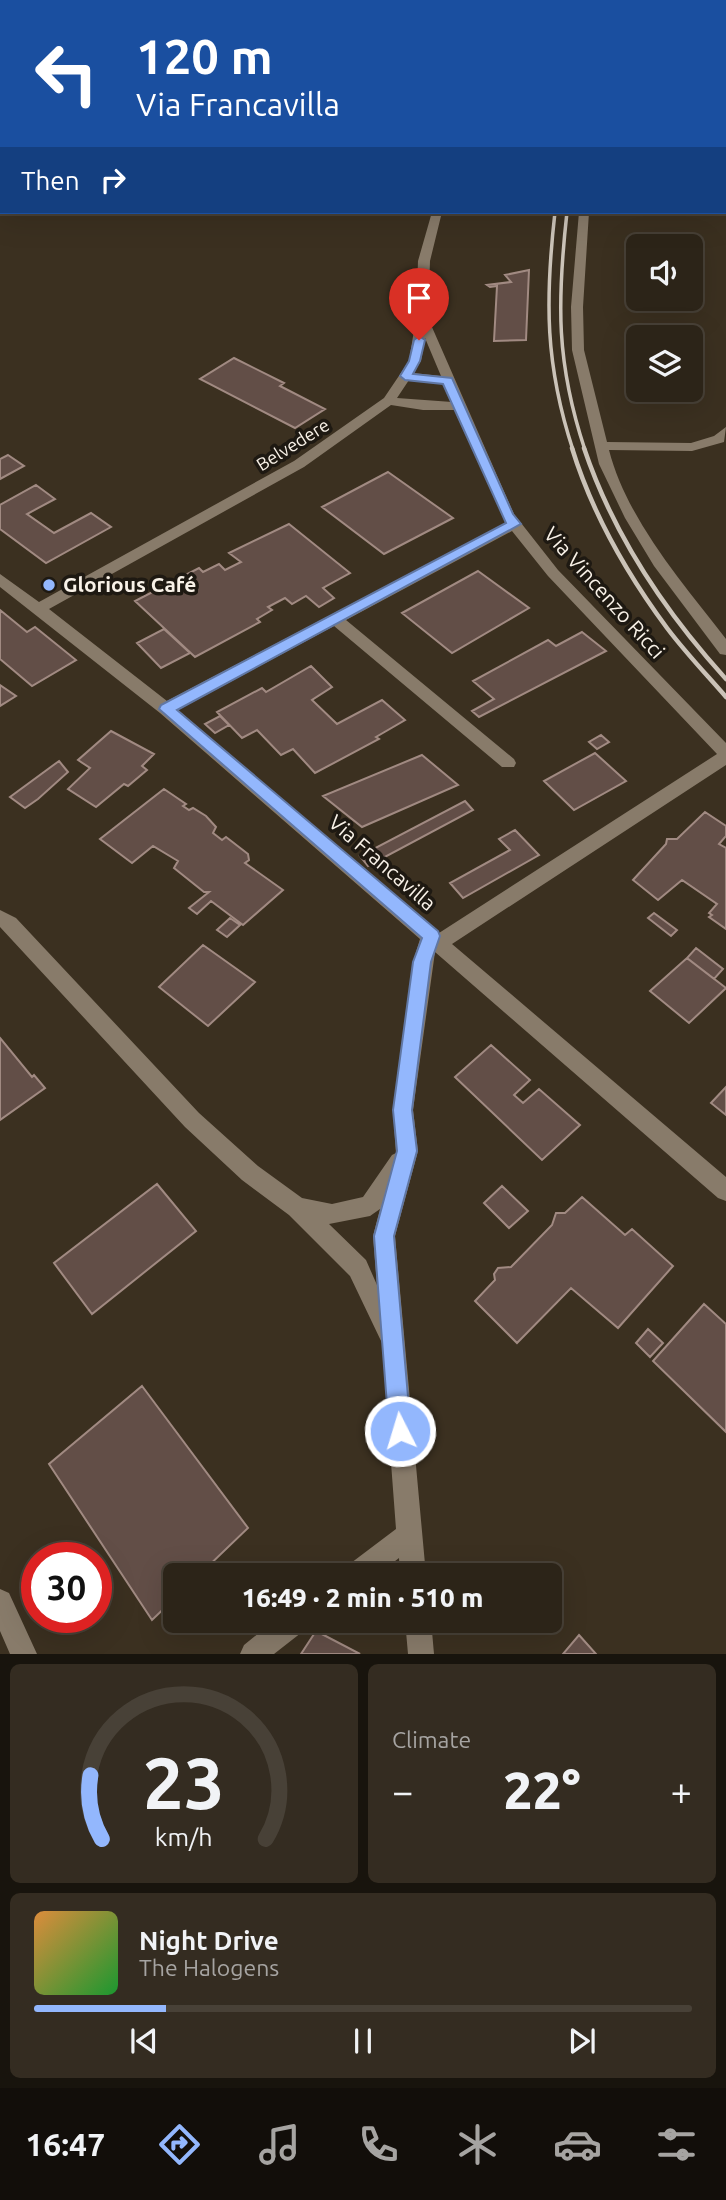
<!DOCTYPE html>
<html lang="en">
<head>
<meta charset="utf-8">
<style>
  :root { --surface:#2c2418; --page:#342c21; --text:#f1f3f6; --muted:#a6a4a2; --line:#484137; --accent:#93b7fd }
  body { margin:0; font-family:Ubuntu,sans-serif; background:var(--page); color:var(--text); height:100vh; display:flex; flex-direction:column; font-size:26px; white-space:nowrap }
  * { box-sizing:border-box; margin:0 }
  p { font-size:23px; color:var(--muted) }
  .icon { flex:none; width:38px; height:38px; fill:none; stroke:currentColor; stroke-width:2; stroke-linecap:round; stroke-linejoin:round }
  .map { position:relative; height:1654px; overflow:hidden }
  .drawer { display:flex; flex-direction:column; gap:10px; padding:10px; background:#18140d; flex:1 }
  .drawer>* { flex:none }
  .guide { position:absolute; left:0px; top:0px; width:726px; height:214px; box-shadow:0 7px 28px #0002,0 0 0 2px var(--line); background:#1a4fa0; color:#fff; overflow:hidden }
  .buttons { position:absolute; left:626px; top:234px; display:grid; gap:14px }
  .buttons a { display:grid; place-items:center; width:77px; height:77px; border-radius:10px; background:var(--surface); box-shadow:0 7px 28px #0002,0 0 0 2px var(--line); font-size:35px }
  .speed { position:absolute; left:21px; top:1542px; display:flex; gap:14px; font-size:35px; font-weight:700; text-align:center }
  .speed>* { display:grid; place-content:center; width:91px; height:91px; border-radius:50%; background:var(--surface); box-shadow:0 7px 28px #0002,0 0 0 2px var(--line); line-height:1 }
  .speed .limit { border:10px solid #d22; background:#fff; color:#111 }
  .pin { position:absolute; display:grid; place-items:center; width:60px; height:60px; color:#fff; margin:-72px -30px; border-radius:50% 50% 50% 0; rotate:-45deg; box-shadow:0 0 7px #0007 }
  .pin .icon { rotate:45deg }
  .me { position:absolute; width:77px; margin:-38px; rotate:355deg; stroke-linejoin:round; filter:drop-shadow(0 0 5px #0008) }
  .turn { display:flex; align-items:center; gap:24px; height:147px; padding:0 21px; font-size:32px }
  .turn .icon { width:91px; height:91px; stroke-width:2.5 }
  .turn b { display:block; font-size:49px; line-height:60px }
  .then { display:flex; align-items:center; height:66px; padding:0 21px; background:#0003; gap:14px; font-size:26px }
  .big { font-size:52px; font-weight:800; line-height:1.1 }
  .drawer .widget { flex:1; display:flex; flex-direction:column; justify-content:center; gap:10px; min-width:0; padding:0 24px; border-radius:10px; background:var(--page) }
  .drawer .dial { align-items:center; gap:0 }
  .dial svg { height:182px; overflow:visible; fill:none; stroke:var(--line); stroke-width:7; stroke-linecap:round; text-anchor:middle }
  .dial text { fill:var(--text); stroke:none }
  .song { display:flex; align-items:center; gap:21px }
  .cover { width:84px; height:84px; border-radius:10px; background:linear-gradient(135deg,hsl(30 70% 55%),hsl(130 70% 35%)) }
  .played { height:7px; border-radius:4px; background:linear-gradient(90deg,var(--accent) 20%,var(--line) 20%) }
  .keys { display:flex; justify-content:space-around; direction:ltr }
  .heat { display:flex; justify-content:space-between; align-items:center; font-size:38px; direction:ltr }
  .drawer .tiles { flex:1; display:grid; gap:10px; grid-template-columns:1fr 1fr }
  .widget:last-child { grid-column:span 2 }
  .trip { position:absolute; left:163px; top:1563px; width:399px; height:70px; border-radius:10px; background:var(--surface); box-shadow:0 7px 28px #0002,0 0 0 2px var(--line); font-weight:800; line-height:70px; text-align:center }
  .menu { display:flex; height:112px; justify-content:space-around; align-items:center; background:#120e0a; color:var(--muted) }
  .menu .icon { width:49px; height:49px }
  .menu .current { color:var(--accent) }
  .menu b { font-size:32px; color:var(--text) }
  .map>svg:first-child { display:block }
  .building { fill:#624e47; stroke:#a18a82; stroke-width:2 }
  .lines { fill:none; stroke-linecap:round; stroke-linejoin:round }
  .minor { fill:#887b6a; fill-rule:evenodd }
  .rail-far1 { stroke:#cbc3b8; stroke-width:3.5 }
  .rail { stroke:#cbc3b8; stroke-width:4.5 }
  .route { fill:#93b7fd; stroke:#6077a4; stroke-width:2 }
  .poi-dot { fill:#93b7fd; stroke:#1e1912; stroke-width:2.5 }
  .labels { text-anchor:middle; stroke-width:7; stroke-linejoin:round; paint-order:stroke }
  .far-street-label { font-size:18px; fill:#f9f2e8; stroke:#1e1912 }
  .poi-label { font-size:21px; font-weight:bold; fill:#f9f2e8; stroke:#1e1912; text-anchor:start }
  .street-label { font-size:21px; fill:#f9f2e8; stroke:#1e1912 }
</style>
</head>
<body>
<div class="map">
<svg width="726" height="1654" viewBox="0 0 726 1654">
  <rect width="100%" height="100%" fill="#3b3020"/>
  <path class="building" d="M529 270 526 340 494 341 497 286 490 287 487 285 511 282 505 275Z
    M234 358 284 383 280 386 325 409 295 428 200 379Z
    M8 455 24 466 0 479V459Z
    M388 472 453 518 384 554 322 507Z
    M36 485 55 499 27 514 54 533 91 513 111 527 46 563 0 529V505Z
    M289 524 350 573 323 588 334 598 319 607 306 596 292 604 285 598 268 607 272 610 257 619 260 622 195 657 135 601 199 568 203 572 219 564 225 570 241 562 229 553Z
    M478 571 529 608 452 653 402 613Z
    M0 610 27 632 35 627 76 660 32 686 0 659Z
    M164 629 190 653 161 668 137 643Z
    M582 632 606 651 479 717 472 711 494 699 473 681 548 640 556 646Z
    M311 666 332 687 312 700 337 724 382 700 405 720 376 737 379 739 315 773 293 749 281 755 257 730 242 738 217 712 262 688 266 692Z
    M0 685 16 696 0 706Z
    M220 716 229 725 215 733 205 724Z
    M111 731 154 754 142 766 147 770 128 786 124 784 96 807 68 789 90 768 78 760Z
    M601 735 609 742 597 749 589 742Z
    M595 753 626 781 574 810 544 781Z
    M422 755 458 785 362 827 323 796Z
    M59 761 68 772 38 799 25 808 10 797Z
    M164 789 186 804 183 806 189 810 193 808 206 816 216 827 213 833 222 840 226 837 248 854 249 860 245 863 283 890 243 925 211 901 197 914 189 908 209 892H204L174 868 178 861 153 846 132 863 100 839Z
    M465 801 473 810 368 866 360 856Z
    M705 812 726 826V836L719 844 726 848V929L709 917 712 915 709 913 717 904 682 880 658 900 633 880 666 844 667 839H677Z
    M515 830 539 855 463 898 450 883 510 850 499 839Z
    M654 913 677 930 671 936 648 918Z
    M230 918 240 925 227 937 217 930Z
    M203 945 255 982 208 1026 159 987Z
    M696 948 723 969 714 979 687 958Z
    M687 958 726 988 689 1023 650 991Z
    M0 1038 32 1077 34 1075 45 1088 0 1120Z
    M491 1045 530 1080 514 1095 523 1103 539 1089 580 1125 542 1160 455 1077Z
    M726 1087V1115L711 1103Z
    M157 1184 196 1231 92 1314 54 1263Z
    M502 1186 528 1211 509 1228 484 1203Z
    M582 1197 625 1235 632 1229 673 1266 618 1328 571 1288 517 1343 475 1301 495 1280 494 1274 498 1268 511 1267 552 1225 556 1213H565Z
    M704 1304 726 1324V1432L653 1361Z
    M648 1329 663 1343 650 1357 636 1343Z
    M142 1386 248 1528 199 1575H175V1598L152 1620 49 1464Z
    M316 1631 360 1654H301Z
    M579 1635 596 1654H563Z"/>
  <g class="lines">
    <path class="minor" d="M382 0H390L391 2H383Z
      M596 0H604V2H596Z
      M432 212H442L430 261 428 318 514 514 558 570 726 743V765L452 944 726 1177V1201L718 1198 435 952 413 1110 418 1151 395 1236 426 1575H400L399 1558 377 1575H343L347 1566 396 1529 382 1343 350 1276 289 1215 242 1180 185 1127 0 927V910L16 918 199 1113 258 1166 302 1198 332 1204 363 1197 392 1155 396 1153 393 1110 413 962 420 939 160 713 0 587V574L39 602 294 461 384 398 409 361 416 318 418 261ZM425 338 441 376 413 373 421 361ZM409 380 444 384 452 402 397 398ZM391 405 423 410H455L506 523 167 701 49 609 304 467ZM512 531 548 576 717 754 439 933 178 710 334 626 502 767H514L516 763 514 759 346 620ZM380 1209 373 1236 377 1285 366 1260 329 1224 370 1216Z
      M579 212H589L583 307 584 350 607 442 691 443 714 436 726 427 724 442 692 451 609 450C627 520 683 583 726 639V655L720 654 654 566 625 518 599 464 572 350 571 307Z
      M0 1589 9 1593 37 1654H10L0 1631Z
      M275 1620H310L306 1629 274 1654H240L244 1645Z
      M405 1620H431L434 1654H408Z"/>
    <path class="rail-far1" d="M555 212C545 300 545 365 573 450
      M567 212C557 302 556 363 585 450"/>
    <path class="rail" d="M572 448C592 513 627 574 667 628 685 652 706 674 726 697
      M584 448C613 534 666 613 726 679"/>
  </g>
  <path class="route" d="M419 336 425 340 420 361 413 374 452 378 513 514 521 524 177 710 438 931 440 936 431 962 412 1110 417 1151 394 1236 411 1431 408 1438 400 1442 392 1438 389 1431 374 1236 397 1151 393 1110 413 962 422 938 159 709 161 705 506 523 443 384 405 380 400 376 409 361 414 340Z"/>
  <circle class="poi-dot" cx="49" cy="585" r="7"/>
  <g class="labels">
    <g class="far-street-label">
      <text transform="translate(293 445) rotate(-32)" y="6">Belvedere</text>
    </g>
    <g class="poi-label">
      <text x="63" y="592">Glorious Café</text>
    </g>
    <g class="street-label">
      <text transform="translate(604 593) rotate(48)" y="7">Via Vincenzo Ricci</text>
      <text transform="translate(382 863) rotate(41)" y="7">Via Francavilla</text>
    </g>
  </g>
</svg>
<div class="buttons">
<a><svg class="icon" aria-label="sound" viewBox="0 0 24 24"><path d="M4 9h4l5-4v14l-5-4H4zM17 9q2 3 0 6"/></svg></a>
<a><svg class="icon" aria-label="layers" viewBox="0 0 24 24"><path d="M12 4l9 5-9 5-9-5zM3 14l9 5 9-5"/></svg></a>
</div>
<div class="speed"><div class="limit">30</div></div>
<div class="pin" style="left:419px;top:340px;background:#d93025"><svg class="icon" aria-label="arrive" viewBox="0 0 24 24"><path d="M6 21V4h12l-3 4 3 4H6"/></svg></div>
<svg class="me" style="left:400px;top:1431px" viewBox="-20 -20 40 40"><circle r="17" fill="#93b7fd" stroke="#fff" stroke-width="3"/><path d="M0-11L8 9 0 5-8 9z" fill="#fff"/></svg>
<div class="trip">16:49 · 2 min · 510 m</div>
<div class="guide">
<div class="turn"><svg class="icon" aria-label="left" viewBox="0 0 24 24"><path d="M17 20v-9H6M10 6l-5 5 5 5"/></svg><div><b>120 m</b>Via Francavilla</div></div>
<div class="then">Then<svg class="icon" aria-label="right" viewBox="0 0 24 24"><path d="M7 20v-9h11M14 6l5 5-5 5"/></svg></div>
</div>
</div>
<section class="drawer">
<div class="tiles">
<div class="widget dial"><svg viewBox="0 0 100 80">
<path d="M14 69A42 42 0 1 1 86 69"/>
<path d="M14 69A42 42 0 0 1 9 41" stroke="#93b7fd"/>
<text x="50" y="56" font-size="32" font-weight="700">23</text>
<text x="50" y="72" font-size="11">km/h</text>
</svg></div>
<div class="widget"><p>Climate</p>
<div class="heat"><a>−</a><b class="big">22°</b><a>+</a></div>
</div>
<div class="widget">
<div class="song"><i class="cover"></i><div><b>Night Drive</b><p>The Halogens</p></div></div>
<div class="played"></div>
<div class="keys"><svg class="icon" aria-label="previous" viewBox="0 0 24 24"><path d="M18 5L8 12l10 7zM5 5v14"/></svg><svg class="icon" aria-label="pause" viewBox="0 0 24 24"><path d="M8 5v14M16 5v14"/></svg><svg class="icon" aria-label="next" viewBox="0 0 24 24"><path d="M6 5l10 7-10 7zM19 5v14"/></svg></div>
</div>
</div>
</section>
<nav class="menu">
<b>16:47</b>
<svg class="icon current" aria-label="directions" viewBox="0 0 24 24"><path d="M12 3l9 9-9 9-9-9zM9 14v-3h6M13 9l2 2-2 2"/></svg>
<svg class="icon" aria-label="music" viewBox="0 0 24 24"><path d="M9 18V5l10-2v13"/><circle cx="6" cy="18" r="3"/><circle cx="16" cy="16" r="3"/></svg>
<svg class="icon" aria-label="phone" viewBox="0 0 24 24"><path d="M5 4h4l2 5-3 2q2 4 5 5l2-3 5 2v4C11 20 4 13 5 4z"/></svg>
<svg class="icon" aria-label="climate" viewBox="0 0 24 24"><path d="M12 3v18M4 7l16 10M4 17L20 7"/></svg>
<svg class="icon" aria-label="car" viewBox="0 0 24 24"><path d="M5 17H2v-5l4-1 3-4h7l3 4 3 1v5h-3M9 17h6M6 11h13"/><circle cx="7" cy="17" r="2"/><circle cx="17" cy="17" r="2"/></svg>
<svg class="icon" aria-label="filters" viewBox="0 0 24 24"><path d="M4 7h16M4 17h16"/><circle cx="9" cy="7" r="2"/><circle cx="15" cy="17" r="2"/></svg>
</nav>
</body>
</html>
